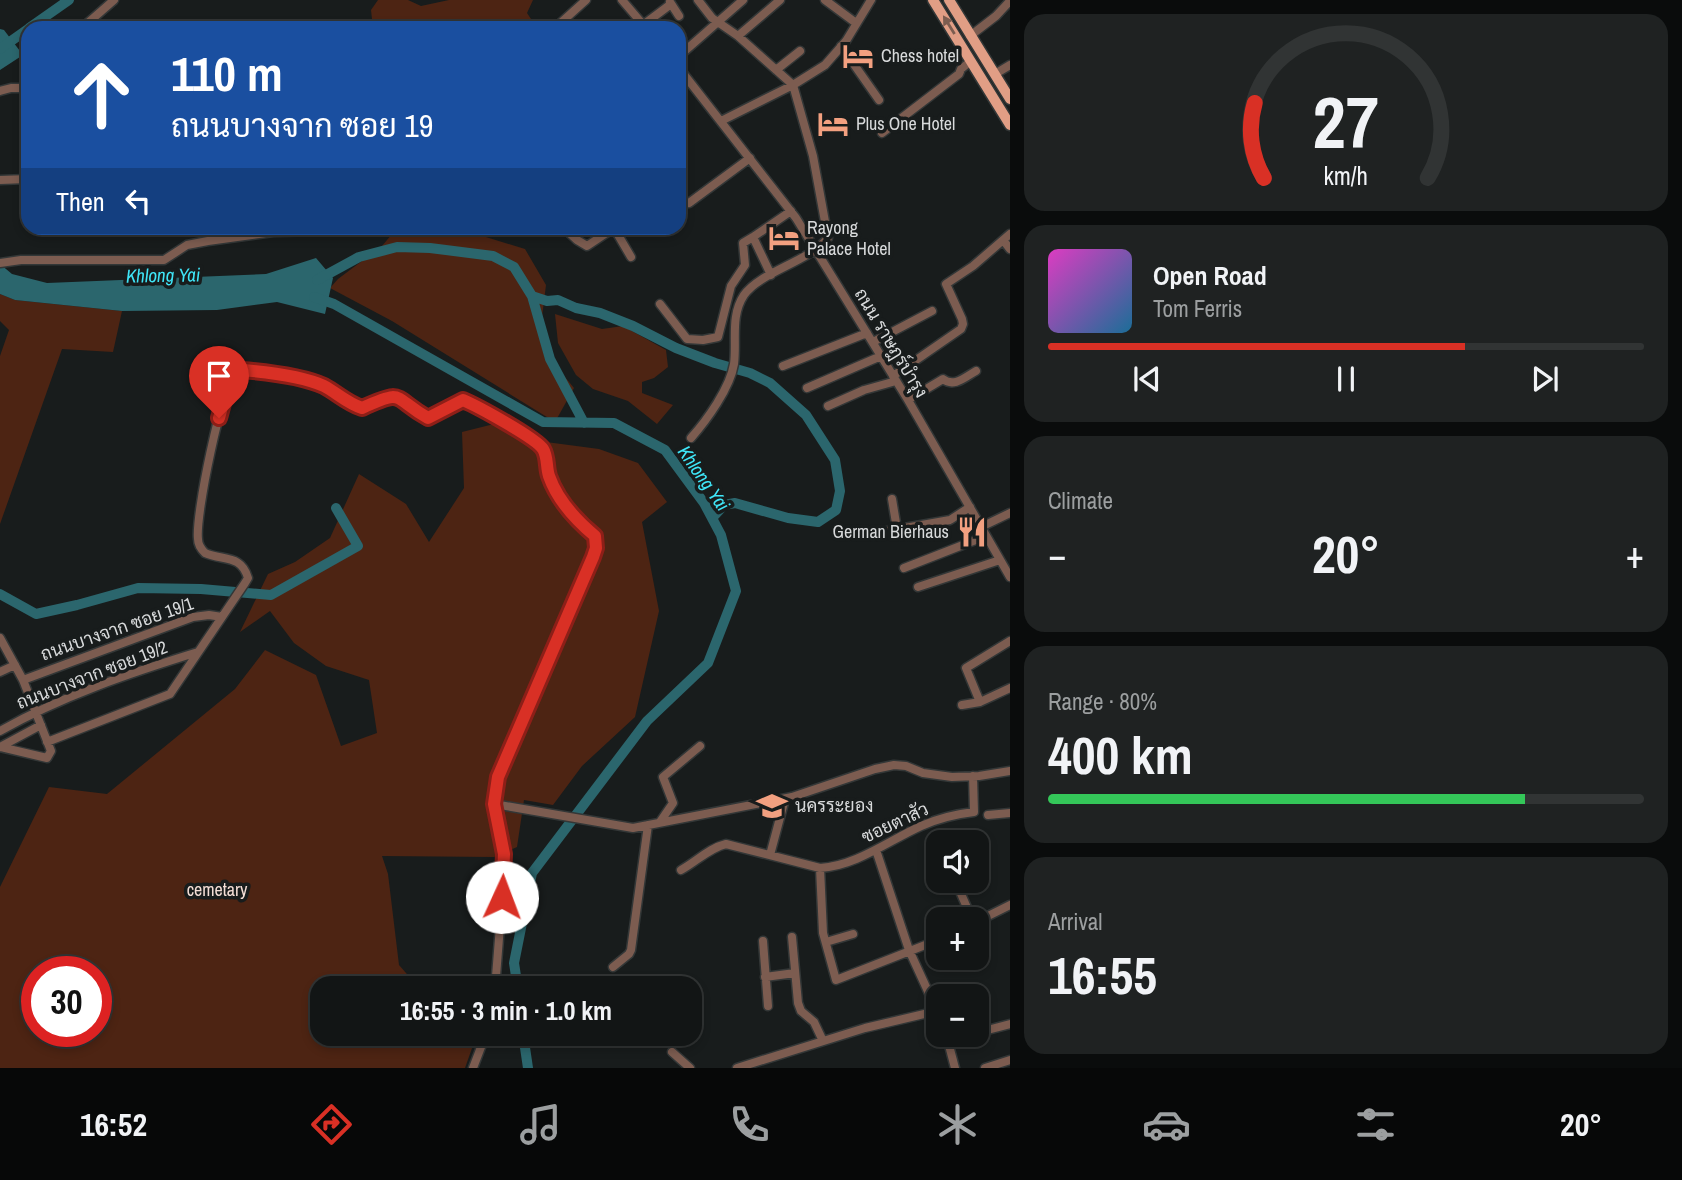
<!DOCTYPE html>
<html lang="en">
<head>
<meta charset="utf-8">
<style>
  :root { --surface:#121515; --page:#1f2222; --text:#f1f3f6; --muted:#9c9fa0; --line:#313434; --accent:#d93025 }
  body { margin:0; font-family:"Archivo Narrow",Sarabun,sans-serif; background:var(--page); color:var(--text); height:100vh; display:flex; flex-direction:column; font-size:26px; white-space:nowrap }
  * { box-sizing:border-box; margin:0 }
  p { font-size:23px; color:var(--muted) }
  .icon { flex:none; width:38px; height:38px; fill:none; stroke:currentColor; stroke-width:2; stroke-linecap:round; stroke-linejoin:round }
  .map { position:relative; flex:1; overflow:hidden }
  .panel { display:flex; flex-direction:column; gap:14px; padding:14px; background:#0a0c0c; width:672px }
  .panel>* { flex:none }
  .hud { position:absolute; left:21px; top:21px; width:665px; height:214px; border-radius:21px; box-shadow:0 4px 10px #0003,0 0 0 2px var(--line); background:#1a4fa0; color:#fff; overflow:hidden }
  .tools { position:absolute; left:926px; top:830px; display:grid; gap:14px }
  .tools a { display:grid; place-items:center; width:63px; height:63px; border-radius:14px; background:var(--surface); box-shadow:0 4px 10px #0003,0 0 0 2px var(--line); font-size:35px }
  .speed { position:absolute; left:21px; top:956px; display:flex; gap:14px; font-size:35px; font-weight:700; text-align:center }
  .speed>* { display:grid; place-content:center; width:91px; height:91px; border-radius:50%; background:var(--surface); box-shadow:0 4px 10px #0003,0 0 0 2px var(--line); line-height:1 }
  .speed .limit { border:10px solid #d22; background:#fff; color:#111 }
  .pin { position:absolute; display:grid; place-items:center; width:60px; height:60px; color:#fff; margin:-72px -30px; border-radius:50% 50% 50% 0; rotate:-45deg; box-shadow:0 0 7px #0007 }
  .pin .icon { rotate:45deg }
  .me { position:absolute; width:77px; margin:-38px; rotate:2deg; stroke-linejoin:round; filter:drop-shadow(0 0 5px #0008) }
  .turn { display:flex; align-items:center; gap:24px; height:147px; padding:0 35px; font-size:32px }
  .turn .icon { width:91px; height:91px; stroke-width:2.5 }
  .turn b { display:block; font-size:49px; line-height:60px }
  .then { display:flex; align-items:center; height:66px; padding:0 35px; background:#0003; gap:14px; font-size:26px }
  .big { font-size:52px; font-weight:700; line-height:1.1 }
  .panel .tile { flex:1; display:flex; flex-direction:column; justify-content:center; gap:10px; min-width:0; padding:0 24px; border-radius:21px; background:var(--page) }
  .panel .dial { align-items:center; gap:0 }
  .dial svg { height:182px; overflow:visible; fill:none; stroke:var(--line); stroke-width:7; stroke-linecap:round; text-anchor:middle }
  .dial text { fill:var(--text); stroke:none }
  .song { display:flex; align-items:center; gap:21px }
  .cover { width:84px; height:84px; border-radius:10px; background:linear-gradient(135deg,hsl(310 70% 55%),hsl(200 70% 35%)) }
  .played { height:7px; border-radius:4px; background:linear-gradient(90deg,var(--accent) 70%,var(--line) 70%) }
  .keys { display:flex; justify-content:space-around; direction:ltr }
  .heat { display:flex; justify-content:space-between; align-items:center; font-size:38px; direction:ltr }
  .charge { height:10px; border-radius:5px; background:linear-gradient(90deg,#34c759 80%,var(--line) 0) }
  .trip { position:absolute; left:310px; top:976px; width:392px; height:70px; border-radius:21px; background:var(--surface); box-shadow:0 4px 10px #0003,0 0 0 2px var(--line); font-weight:700; line-height:70px; text-align:center }
  .dock { display:flex; height:112px; justify-content:space-around; align-items:center; background:#070808; color:var(--muted) }
  .dock .icon { width:49px; height:49px }
  .dock .current { color:var(--accent) }
  .dock b { font-size:32px; color:var(--text) }
  main { display:flex; flex:1; min-height:0 }
  .map>svg:first-child { display:block }
  .green { fill:#4d2413; fill-rule:evenodd }
  .water { fill:#2b666d }
  .lines { fill:none; stroke-linecap:round; stroke-linejoin:round }
  .river { stroke:#2b666d; stroke-width:10 }
  .minor-casing { stroke:#333737; stroke-width:11 }
  .major-casing { stroke:#333737; stroke-width:13 }
  .minor { stroke:#7c5c50; stroke-width:8 }
  .major { stroke:#e19e85; stroke-width:10 }
  .oneway { fill:#7c5d50 }
  .route-casing { stroke:#8d1f18; stroke-width:18 }
  .route { stroke:#d93025; stroke-width:12 }
  .labels { text-anchor:middle; stroke-width:7; stroke-linejoin:round; paint-order:stroke }
  .poi-label { font-size:18px; fill:#d8dadb; stroke:#181c1c; text-anchor:start }
  .street-label { font-size:18px; fill:#d8dadb; stroke:#181c1c }
  .park-label { font-size:18px; fill:#f4ded6; stroke:#181c1c }
  .water-label { font-size:19px; font-style:italic; fill:#3fe6f8; stroke:#181c1c }
</style>
</head>
<body>
<main>
<div class="map">
<svg width="1010" height="1068" viewBox="0 0 1010 1068">
  <rect width="100%" height="100%" fill="#181c1c"/>
  <path class="green" d="M378 0H408L421 6 449 0H533L527 13 537 28H373L371 10Z
    M397 228H469L473 233 525 249 546 285 541 325 542 344 550 359 574 388 555 422 392 321 330 288 338 279 382 246Z
    M0 294 15 300 122 311 113 352 62 349 0 524V356L9 330 0 321Z
    M555 314 602 329 623 326 666 350 668 367 654 378 642 382V393L673 405 657 424 628 401 593 389 576 375 558 343Z
    M502 422 546 442 599 449 638 463 667 502 642 522 659 611 635 717 582 766 553 805 524 800 517 847 494 857 382 856 388 874 399 965 420 989H322V1034H477L465 1068H0V887L49 787 107 794 235 689 265 650 316 675 341 746 377 733 369 680 326 666 294 643 270 611 240 632 268 574 295 562 330 538 359 474 406 504 429 542 464 488 462 432ZM37 971H96V1031H37Z"/>
  <path class="water" d="M0 29 4 30 23 55 0 70Z
    M316 258 333 278 325 314 277 302 217 310 122 311 15 300 0 294V264L12 274 47 283 266 274Z"/>
  <g class="lines">
    <path class="river" d="M29 28 69 0
      M0 49 28 29
      M317 280 359 257 397 247 430 248 493 256 514 267 532 296 550 359 584 423
      M532 296 547 301 558 300 576 308 600 313 633 326 676 348 715 363 750 373 770 383 806 415 835 460 840 491 836 510 818 522 788 518 735 503 724 505 712 518
      M314 297 334 304 543 422 614 423 665 450 704 503 721 535 736 591 708 663 647 721 532 873 514 963 518 989
      M0 594 36 614 77 605 138 588 201 589 271 595 358 546 336 508
      M523 1034 528 1068"/>
    <g class="minor-casing">
      <path id="minor" d="M622 0 646 28
        M825 0 856 23
        M670 2 679 16
        M643 25 671 4
        M82 28 114 0
        M555 28 586 0
        M738 36 780 0
        M970 36 996 16 1010 1
        M841 46 879 100
        M679 56 743 0
        M679 68 796 218 908 400 1010 577
        M776 70 800 51
        M995 74 1010 65
        M0 91 11 88H28
        M721 121 793 85 825 65 846 41 871 0
        M882 133 959 74 961 69 971 61
        M0 180 28 179
        M689 203 750 158
        M526 228 528 230
        M564 228 577 240 587 246 614 228
        M614 228 631 257
        M1003 240 1010 249
        M0 263 21 260H164L187 245 208 241 273 232 321 231 333 228
        M771 275 753 237 791 211
        M660 304 687 339 703 340 718 337 731 286 745 265 743 243 753 237
        M873 342 932 311
        M783 366 867 333
        M893 376 961 329 963 324 962 319 946 284 973 266 1010 234
        M807 388 881 356
        M908 400 943 379C954 388 965 377 976 371
        M828 406 864 390 896 381
        M691 438C707 420 730 388 734 364 737 341 730 316 744 295 760 272 808 262 828 238L813 156 793 85 738 36 712 18 698 0
        M892 499 897 529
        M981 527 1010 513
        M876 533 950 520 970 507
        M904 568 986 536
        M918 587 1000 560
        M0 638 23 680 51 751 47 758 0 747
        M0 672 15 665
        M23 680 193 617 209 615 222 617
        M980 702 966 668 1010 641
        M962 705 980 702 1010 688
        M0 731C62 696 130 673 198 652
        M47 742 170 694 245 583 248 578C241 554 223 561 205 553 201 549 198 545 198 539 195 516 222 385 236 371 254 368 307 378 324 386 337 393 347 403 362 408 407 388 391 398 428 418 440 416 450 402 461 401 470 400 534 439 542 447L550 479 578 522 595 536 596 548 560 638 498 777 494 804 504 854V875L495 989
        M0 747 41 725
        M494 804 633 828 792 797 875 769 894 765 906 766 923 773 952 777 979 776 1010 771
        M988 815 1010 813
        M660 822 673 803 663 777 700 746
        M876 850 909 950 938 1013
        M770 855 785 799
        M820 868 823 933 836 980 938 940
        M681 870C696 862 709 848 726 844L820 868C856 866 888 841 921 826 937 819 956 814 974 812L973 776
        M955 880 972 919
        M976 922 1010 905
        M792 937 798 1003 801 1011 814 1022 823 1041
        M763 941 768 1006
        M826 942 853 934
        M613 967 629 954 631 950 648 825
        M765 977 795 973
        M976 1033 1010 1024
        M946 1034 955 1068
        M949 1043 974 1034
        M672 1052 690 1068
        M473 1068 486 1034
        M737 1068 865 1028 937 1011
        M985 1068 1010 1060"/>
    </g>
    <g class="major-casing">
      <path id="major" d="M933 0 1010 125
        M949 0 1010 99"/>
    </g>
    <use href="#minor" class="minor"/>
    <use href="#major" class="major"/>
  </g>
  <defs><path id="oneway-solid" d="M-6-.8H1V-3.2L6.5 0L1 3.2V.8H-6Z" transform="scale(1.75)"/></defs>
  <use class="oneway" href="#oneway-solid" transform="translate(949 25) rotate(-122)"/>
  <g class="lines">
    <g class="route-casing">
      <path id="route" d="M219 418 230 378 236 371 242 370C266 372 302 376 324 386 337 393 347 403 362 408 406 388 392 398 428 418L463 400C477 406 536 438 543 449 548 457 546 467 549 476 557 499 577 521 595 536L596 548 593 557 498 777 494 804 504 854 502 897"/>
    </g>
    <use href="#route" class="route"/>
  </g>
  <defs>
    <g id="hotel-bare" transform="scale(2.415)"><path d="M-6-4.5h1.5V1H6V5H4.5V3h-9V5H-6ZM-4 0a1.8 1.8 0 1 1 3.6 0ZM.5 0V-2.5h3Q6-2.5 6 0Z" fill="#f2a080" stroke="#181c1c" stroke-width="2.5" paint-order="stroke"/></g>
    <g id="restaurant-bare" transform="scale(2.415)"><path d="M-5-6h1v4h1v-4h1v4h1v-4h1v5L-1.5 .5V6h-2V.5L-5-1ZM5-6V6H3V1.5H1.5Q1.5-4 5-6Z" fill="#f2a080" stroke="#181c1c" stroke-width="2.5" paint-order="stroke"/></g>
    <g id="school-bare" transform="scale(2.415)"><path d="M0-5L7-2L0 1L-7-2ZM-4 1L0 2.5L4 1V4Q0 6-4 4Z" fill="#f2a080" stroke="#181c1c" stroke-width="2.5" paint-order="stroke"/></g>
  </defs>
  <g fill-rule="evenodd">
    <use href="#hotel-bare" x="858" y="56"/>
    <use href="#hotel-bare" x="833" y="124"/>
    <use href="#hotel-bare" x="784" y="238"/>
    <use href="#restaurant-bare" x="972" y="532"/>
    <use href="#school-bare" x="772" y="806"/>
  </g>
  <g class="labels">
    <g class="poi-label">
      <text x="881" y="62">Chess hotel</text>
      <text x="856" y="130">Plus One Hotel</text>
      <text x="807" y="234">Rayong<tspan x="807" dy="21">Palace Hotel</tspan></text>
      <text x="949" y="538" text-anchor="end">German Bierhaus</text>
      <text x="795" y="812">นครระยอง</text>
    </g>
    <g class="street-label">
      <text transform="translate(891 343) rotate(59)" y="6">ถนน ราษฎร์บำรุง</text>
      <text transform="translate(117 629) rotate(-19)" y="6">ถนนบางจาก ซอย 19/1</text>
      <text transform="translate(92 675) rotate(-21)" y="6">ถนนบางจาก ซอย 19/2</text>
      <text transform="translate(895 823) rotate(-25)" y="6">ซอยตาสัว</text>
    </g>
    <g class="park-label">
      <text x="217" y="896">cemetary</text>
    </g>
    <g class="water-label">
      <text transform="translate(163 275) rotate(-1)" y="7">Khlong Yai</text>
      <text transform="translate(704 478) rotate(55)" y="7">Khlong Yai</text>
    </g>
  </g>
</svg>
<div class="tools">
<a><svg class="icon" aria-label="sound" viewBox="0 0 24 24"><path d="M4 9h4l5-4v14l-5-4H4zM17 9q2 3 0 6"/></svg></a>
<a>+</a>
<a>−</a>
</div>
<div class="speed"><div class="limit">30</div></div>
<div class="pin" style="left:219px;top:418px;background:#d93025"><svg class="icon" aria-label="arrive" viewBox="0 0 24 24"><path d="M6 21V4h12l-3 4 3 4H6"/></svg></div>
<svg class="me" style="left:502px;top:897px" viewBox="-20 -20 40 40"><circle r="19" fill="#fff"/><path d="M0-13L10 11 0 6-10 11z" fill="#d93025"/></svg>
<div class="trip">16:55 · 3 min · 1.0 km</div>
<div class="hud">
<div class="turn"><svg class="icon" aria-label="ahead" viewBox="0 0 24 24"><path d="M12 20V5M6 11l6-6 6 6"/></svg><div><b>110 m</b>ถนนบางจาก ซอย 19</div></div>
<div class="then">Then<svg class="icon" aria-label="left" viewBox="0 0 24 24"><path d="M17 20v-9H6M10 6l-5 5 5 5"/></svg></div>
</div>
</div>
<section class="panel">
<div class="tile dial"><svg viewBox="0 0 100 80">
<path d="M14 69A42 42 0 1 1 86 69"/>
<path d="M14 69A42 42 0 0 1 10 36" stroke="#d93025"/>
<text x="50" y="56" font-size="32" font-weight="700">27</text>
<text x="50" y="72" font-size="11">km/h</text>
</svg></div>
<div class="tile">
<div class="song"><i class="cover"></i><div><b>Open Road</b><p>Tom Ferris</p></div></div>
<div class="played"></div>
<div class="keys"><svg class="icon" aria-label="previous" viewBox="0 0 24 24"><path d="M18 5L8 12l10 7zM5 5v14"/></svg><svg class="icon" aria-label="pause" viewBox="0 0 24 24"><path d="M8 5v14M16 5v14"/></svg><svg class="icon" aria-label="next" viewBox="0 0 24 24"><path d="M6 5l10 7-10 7zM19 5v14"/></svg></div>
</div>
<div class="tile"><p>Climate</p>
<div class="heat"><a>−</a><b class="big">20°</b><a>+</a></div>
</div>
<div class="tile"><p>Range · 80%</p><b class="big">400 km</b><div class="charge"></div></div>
<div class="tile"><p>Arrival</p><b class="big">16:55</b></div>
</section>
</main>
<nav class="dock">
<b>16:52</b>
<svg class="icon current" aria-label="directions" viewBox="0 0 24 24"><path d="M12 3l9 9-9 9-9-9zM9 14v-3h6M13 9l2 2-2 2"/></svg>
<svg class="icon" aria-label="music" viewBox="0 0 24 24"><path d="M9 18V5l10-2v13"/><circle cx="6" cy="18" r="3"/><circle cx="16" cy="16" r="3"/></svg>
<svg class="icon" aria-label="phone" viewBox="0 0 24 24"><path d="M5 4h4l2 5-3 2q2 4 5 5l2-3 5 2v4C11 20 4 13 5 4z"/></svg>
<svg class="icon" aria-label="climate" viewBox="0 0 24 24"><path d="M12 3v18M4 7l16 10M4 17L20 7"/></svg>
<svg class="icon" aria-label="car" viewBox="0 0 24 24"><path d="M5 17H2v-5l4-1 3-4h7l3 4 3 1v5h-3M9 17h6M6 11h13"/><circle cx="7" cy="17" r="2"/><circle cx="17" cy="17" r="2"/></svg>
<svg class="icon" aria-label="filters" viewBox="0 0 24 24"><path d="M4 7h16M4 17h16"/><circle cx="9" cy="7" r="2"/><circle cx="15" cy="17" r="2"/></svg>
<b>20°</b>
</nav>
</body>
</html>
